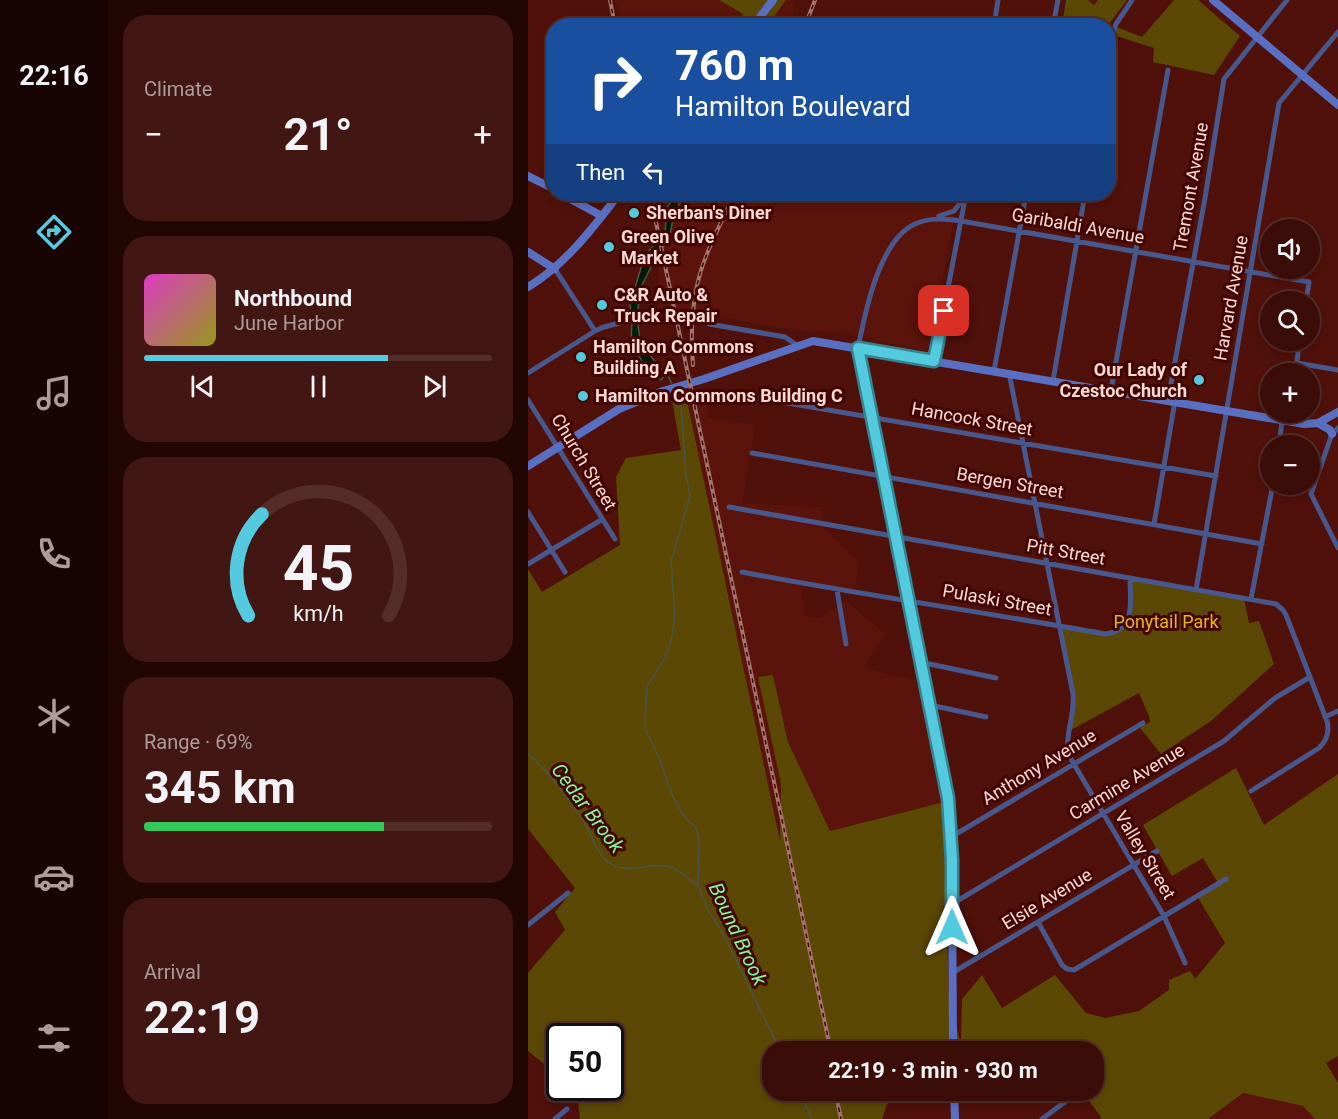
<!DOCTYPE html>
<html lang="en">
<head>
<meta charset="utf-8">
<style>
  :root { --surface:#3b0d08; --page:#421612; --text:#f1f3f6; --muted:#ac9c9c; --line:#542d29; --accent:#54cade }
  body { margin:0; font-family:Roboto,sans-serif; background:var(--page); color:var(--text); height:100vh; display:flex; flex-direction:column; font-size:22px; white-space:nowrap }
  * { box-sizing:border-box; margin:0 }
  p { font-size:20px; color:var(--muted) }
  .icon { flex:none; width:33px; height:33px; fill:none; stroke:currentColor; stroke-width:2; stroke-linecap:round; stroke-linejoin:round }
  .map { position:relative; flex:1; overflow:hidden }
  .side { display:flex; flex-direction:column; gap:15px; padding:15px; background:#200704; width:420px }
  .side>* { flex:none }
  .top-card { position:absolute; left:18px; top:18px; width:570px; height:183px; border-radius:24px; box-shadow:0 3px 9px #0003,0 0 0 2px var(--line); background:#1a4fa0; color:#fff; overflow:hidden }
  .controls { position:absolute; left:732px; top:219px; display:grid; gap:12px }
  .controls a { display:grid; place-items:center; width:60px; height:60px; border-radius:50%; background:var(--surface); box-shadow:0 3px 9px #0003,0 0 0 2px var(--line); font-size:30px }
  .speed { position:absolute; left:18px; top:1023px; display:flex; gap:12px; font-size:30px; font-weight:700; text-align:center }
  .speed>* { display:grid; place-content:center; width:78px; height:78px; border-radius:50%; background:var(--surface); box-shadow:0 3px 9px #0003,0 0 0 2px var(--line); line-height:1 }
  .speed .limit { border:3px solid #111; border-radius:9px; background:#fff; color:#111 }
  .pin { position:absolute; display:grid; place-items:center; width:51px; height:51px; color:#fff; margin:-26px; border-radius:12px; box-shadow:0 3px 9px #0006 }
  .me { position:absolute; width:66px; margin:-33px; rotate:0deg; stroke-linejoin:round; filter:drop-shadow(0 0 4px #0008) }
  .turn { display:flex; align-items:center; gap:21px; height:126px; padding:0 30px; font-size:27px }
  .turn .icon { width:78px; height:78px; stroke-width:2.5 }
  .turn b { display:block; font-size:42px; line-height:51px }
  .then { display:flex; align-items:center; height:57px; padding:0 30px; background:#0003; gap:12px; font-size:22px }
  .big { font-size:45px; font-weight:700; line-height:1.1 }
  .side .widget { flex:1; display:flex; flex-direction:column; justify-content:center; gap:9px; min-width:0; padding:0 21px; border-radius:24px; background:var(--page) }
  .side .dial { align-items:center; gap:0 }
  .dial svg { height:156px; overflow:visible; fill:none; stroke:var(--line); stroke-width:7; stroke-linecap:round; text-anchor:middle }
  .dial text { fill:var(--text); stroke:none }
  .song { display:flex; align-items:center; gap:18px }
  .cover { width:72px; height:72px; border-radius:9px; background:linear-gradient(135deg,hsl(310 70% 55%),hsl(60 70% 35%)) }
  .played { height:6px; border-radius:3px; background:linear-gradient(90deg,var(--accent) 70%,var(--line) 70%) }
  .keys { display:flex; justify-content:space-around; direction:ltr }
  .heat { display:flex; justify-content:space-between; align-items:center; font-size:33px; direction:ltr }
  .charge { height:9px; border-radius:4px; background:linear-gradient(90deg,#34c759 69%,var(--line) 0) }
  .trip { position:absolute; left:234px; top:1041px; width:342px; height:60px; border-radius:24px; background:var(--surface); box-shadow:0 3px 9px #0003,0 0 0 2px var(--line); font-weight:700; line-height:60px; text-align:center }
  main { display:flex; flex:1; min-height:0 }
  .tabs { display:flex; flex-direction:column; width:108px; justify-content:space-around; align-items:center; background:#180503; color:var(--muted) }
  .tabs .icon { width:42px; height:42px }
  .tabs .selected { color:var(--accent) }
  .tabs b { font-size:27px; color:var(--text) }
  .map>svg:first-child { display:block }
  .built { fill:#5a140b }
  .green { fill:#5b4805 }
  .water { fill:#001c08; stroke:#4b5545; stroke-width:1.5 }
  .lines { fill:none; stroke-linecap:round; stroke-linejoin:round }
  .stream { stroke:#4b5545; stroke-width:1.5 }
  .street { stroke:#49588c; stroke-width:5 }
  .secondary { stroke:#5970c2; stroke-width:8 }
  .rail-casing { stroke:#a4756e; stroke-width:4 }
  .rail { stroke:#430502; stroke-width:1.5; stroke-dasharray:4.5; stroke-linecap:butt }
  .route-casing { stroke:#378390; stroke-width:15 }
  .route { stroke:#54cade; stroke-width:10 }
  .poi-dot { fill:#54cade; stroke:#430502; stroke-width:2 }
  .labels { text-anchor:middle; stroke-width:6; stroke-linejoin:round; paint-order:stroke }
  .street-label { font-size:18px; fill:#fadad4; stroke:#430502 }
  .poi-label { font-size:18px; font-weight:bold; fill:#fadad4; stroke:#430502; text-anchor:start }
  .park-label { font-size:18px; fill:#e6b80d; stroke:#430502 }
  .water-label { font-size:20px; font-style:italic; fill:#7ff69e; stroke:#430502 }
</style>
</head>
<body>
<main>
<nav class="tabs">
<b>22:16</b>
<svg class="icon selected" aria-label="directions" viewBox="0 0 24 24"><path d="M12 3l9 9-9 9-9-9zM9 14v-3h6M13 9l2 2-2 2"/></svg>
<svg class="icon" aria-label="music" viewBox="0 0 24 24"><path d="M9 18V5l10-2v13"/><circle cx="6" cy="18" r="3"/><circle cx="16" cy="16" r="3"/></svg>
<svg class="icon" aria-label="phone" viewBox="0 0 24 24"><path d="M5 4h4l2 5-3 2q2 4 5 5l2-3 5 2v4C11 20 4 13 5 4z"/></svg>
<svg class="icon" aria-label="climate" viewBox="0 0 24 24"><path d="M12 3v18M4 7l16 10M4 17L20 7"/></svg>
<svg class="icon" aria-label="car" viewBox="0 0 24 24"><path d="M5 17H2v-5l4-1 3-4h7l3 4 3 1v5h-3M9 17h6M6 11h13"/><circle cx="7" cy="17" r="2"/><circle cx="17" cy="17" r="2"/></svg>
<svg class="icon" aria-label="filters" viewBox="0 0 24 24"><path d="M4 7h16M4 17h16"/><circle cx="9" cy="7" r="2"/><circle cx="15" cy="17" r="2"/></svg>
</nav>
<section class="side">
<div class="widget"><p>Climate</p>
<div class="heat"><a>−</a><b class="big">21°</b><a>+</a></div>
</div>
<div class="widget">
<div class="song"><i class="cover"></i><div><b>Northbound</b><p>June Harbor</p></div></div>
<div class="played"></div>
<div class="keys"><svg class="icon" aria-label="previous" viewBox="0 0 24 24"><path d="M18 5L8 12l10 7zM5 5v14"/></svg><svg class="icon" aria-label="pause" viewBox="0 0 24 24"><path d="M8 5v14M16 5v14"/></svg><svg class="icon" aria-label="next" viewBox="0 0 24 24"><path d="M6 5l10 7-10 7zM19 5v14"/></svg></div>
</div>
<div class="widget dial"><svg viewBox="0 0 100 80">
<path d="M14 69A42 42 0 1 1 86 69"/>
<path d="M14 69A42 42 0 0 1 21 17" stroke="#54cade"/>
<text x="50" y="56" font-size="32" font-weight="700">45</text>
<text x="50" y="72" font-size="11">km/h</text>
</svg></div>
<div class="widget"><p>Range · 69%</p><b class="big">345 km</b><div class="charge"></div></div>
<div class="widget"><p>Arrival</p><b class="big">22:19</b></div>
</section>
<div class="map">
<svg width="810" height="1119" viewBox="0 0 810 1119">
  <rect width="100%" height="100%" fill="#4f110a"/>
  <path class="built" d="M87 0H191L215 14 210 25H94Z
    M258 0H267L263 25 239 26Z
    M164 194H430L402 352 303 331 279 332 131 307 130 253 141 240 145 219 151 204Z
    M178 390 181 418 227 425 214 503 295 507 293 524 331 563 326 590 272 581 277 616 292 618 318 601 357 634 335 668 388 680 416 802 302 831 260 742 245 676 231 677 253 784V845L158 396Z
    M715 1093 775 1106 787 1119H680Z"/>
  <path class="green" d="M191 0H258L239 26 210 25 215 14Z
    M538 0H560L566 5 570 0H599L581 24 614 37 646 0H670L712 36 686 75 625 62 626 48 589 36 581 43 580 26H534Z
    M158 396 252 841 253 784 230 677 245 675 260 742 302 831 416 802 421 1002 433 1044 434 999 454 975 474 1008 527 975 558 1013 577 1018 611 1011 641 990V980L662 971 667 979 697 943 669 896 690 883 675 858 644 876 615 825 708 768 736 825 810 774V1056L798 1063 810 1083V1119H787L775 1106 715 1093 680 1119H572L573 1117 554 1091 566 1090V1052H244V1090L377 1091 359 1104 354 1119H52L49 1090 46 1088H82V1036H32L31 1076 0 1051V973L37 930 27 912 47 888 0 829V569L14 592 92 545 88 477 98 458 153 450 144 401Z
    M600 579 716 598 721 623 731 621 746 664 683 721 633 754 612 728 622 722 621 716 611 693 543 730V682L531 626 583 634 601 618Z"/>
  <path class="water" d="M150 194H164L151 204 145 219 141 240 130 253 112 289 109 320 113 345 138 374 133 380 115 363 103 341 104 322 102 304 117 255 137 233 139 207Z"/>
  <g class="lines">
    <path class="stream" d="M136 374 140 376 144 384
      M147 391 153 403 158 474 162 496 143 562 147 616 143 641 137 658 119 687 117 729 130 755 143 792 151 809 160 821 168 827 171 844 170 886 179 908 194 932 253 1052
      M0 753C21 772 40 797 56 822 63 834 68 852 79 861 98 877 121 861 142 867 151 870 161 879 169 885
      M271 1090 284 1119"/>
    <path class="street" d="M466 26 470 0
      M525 26 530 0
      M580 52 588 24 604 0
      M411 216 426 211 436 198
      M27 269 67 331
      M181 324 257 337 270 346
      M330 348C337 313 351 240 387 224 402 217 418 219 433 221L781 282 778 302
      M406 361 438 194
      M769 363 810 370
      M466 371 498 194
      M0 373 67 331 76 327 95 322
      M481 373 545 694C547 715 537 734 540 754L636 916 657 963
      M767 374 772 340
      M525 381 557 194
      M583 390 640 70
      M194 392 688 476
      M0 400 87 539
      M640 400 677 198 696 79 759 0
      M758 422 760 412
      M810 428 804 434 783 494 810 548
      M751 446 754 421
      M224 453 734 544
      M201 507 748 604 755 610 758 615 799 721C802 732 799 740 791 748L723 791
      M0 512 37 572
      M626 524 647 401
      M0 564 73 520
      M214 572C334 595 456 612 577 634 609 630 602 602 602 578
      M309 590 318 644
      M668 590 751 103 810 32
      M723 599 745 484
      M392 662 468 678
      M402 705 458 717
      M797 717 810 711
      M423 837 615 723
      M424 904 696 741 747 698 782 677
      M510 922 534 965 539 969 546 970 698 879
      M0 925 40 893
      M424 973 629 851
      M566 1081 572 1077
      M27 1119 39 1109
      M514 1119 553 1090"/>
    <path class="secondary" d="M685 0 810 105
      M225 26 245 0
      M0 176 26 189
      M33 194 74 216
      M0 252 27 269
      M0 287C38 264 64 229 91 194
      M330 348 420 798 424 859 425 1052
      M790 423 802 430 804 434
      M0 466 91 409 135 391 176 379 285 341 776 424 790 423 810 412
      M426 1090 427 1119"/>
    <g class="rail-casing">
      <path id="rail" d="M82 0 87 26
        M277 26 287 0
        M122 194 303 1052
        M165 365C162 328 164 289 179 254 187 233 198 214 206 194
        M307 1090 313 1119"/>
    </g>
    <use href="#rail" class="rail"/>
  </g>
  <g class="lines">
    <g class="route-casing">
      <path id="route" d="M416 311 406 361 330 348 420 798 424 860V927"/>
    </g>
    <use href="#route" class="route"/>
  </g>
  <g class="poi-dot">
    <circle cx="106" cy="213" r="6"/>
    <circle cx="81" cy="247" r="6"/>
    <circle cx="74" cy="305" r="6"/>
    <circle cx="53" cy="357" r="6"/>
    <circle cx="671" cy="380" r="6"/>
    <circle cx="55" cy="396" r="6"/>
  </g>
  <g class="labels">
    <g class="street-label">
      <text transform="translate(663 187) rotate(-80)" y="6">Tremont Avenue</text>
      <text transform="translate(550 226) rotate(10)" y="6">Garibaldi Avenue</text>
      <text transform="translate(703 298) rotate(-80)" y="6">Harvard Avenue</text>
      <text transform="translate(444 419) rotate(10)" y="6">Hancock Street</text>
      <text transform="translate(56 462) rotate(59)" y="6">Church Street</text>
      <text transform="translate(482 483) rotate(10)" y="6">Bergen Street</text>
      <text transform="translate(538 552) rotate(10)" y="6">Pitt Street</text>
      <text transform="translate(469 600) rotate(10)" y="6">Pulaski Street</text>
      <text transform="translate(511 767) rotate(-31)" y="6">Anthony Avenue</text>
      <text transform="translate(599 782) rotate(-31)" y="6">Carmine Avenue</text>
      <text transform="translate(617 855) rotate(59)" y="6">Valley Street</text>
      <text transform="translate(519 899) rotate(-31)" y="6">Elsie Avenue</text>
    </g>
    <g class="poi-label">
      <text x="118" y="219">Sherban's Diner</text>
      <text x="93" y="243">Green Olive<tspan x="93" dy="21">Market</tspan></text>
      <text x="86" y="301">C&amp;R Auto &amp;<tspan x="86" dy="21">Truck Repair</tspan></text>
      <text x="65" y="353">Hamilton Commons<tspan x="65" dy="21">Building A</tspan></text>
      <text x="659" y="376" text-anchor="end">Our Lady of<tspan x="659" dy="21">Czestoc Church</tspan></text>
      <text x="67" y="402">Hamilton Commons Building C</text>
    </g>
    <g class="park-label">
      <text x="638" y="628">Ponytail Park</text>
    </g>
    <g class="water-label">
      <text transform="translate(60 808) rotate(53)" y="7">Cedar Brook</text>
      <text transform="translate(210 934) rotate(65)" y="7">Bound Brook</text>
    </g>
  </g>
</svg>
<div class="controls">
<a><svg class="icon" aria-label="sound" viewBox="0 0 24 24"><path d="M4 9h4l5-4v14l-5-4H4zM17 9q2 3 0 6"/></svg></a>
<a><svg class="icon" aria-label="search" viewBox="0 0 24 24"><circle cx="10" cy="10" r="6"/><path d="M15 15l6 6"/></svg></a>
<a>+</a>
<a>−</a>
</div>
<div class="speed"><div class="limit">50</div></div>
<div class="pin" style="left:416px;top:311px;background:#d93025"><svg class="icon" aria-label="arrive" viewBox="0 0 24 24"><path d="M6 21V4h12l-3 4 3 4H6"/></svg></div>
<svg class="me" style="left:424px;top:927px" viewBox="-20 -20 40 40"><path d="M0-17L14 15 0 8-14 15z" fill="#54cade" stroke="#fff" stroke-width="4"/></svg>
<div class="trip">22:19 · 3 min · 930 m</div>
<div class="top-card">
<div class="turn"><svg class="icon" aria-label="right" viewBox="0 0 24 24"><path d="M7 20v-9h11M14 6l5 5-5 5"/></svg><div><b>760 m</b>Hamilton Boulevard</div></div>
<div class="then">Then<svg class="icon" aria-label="left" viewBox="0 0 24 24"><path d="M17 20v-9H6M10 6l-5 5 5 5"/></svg></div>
</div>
</div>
</main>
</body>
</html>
